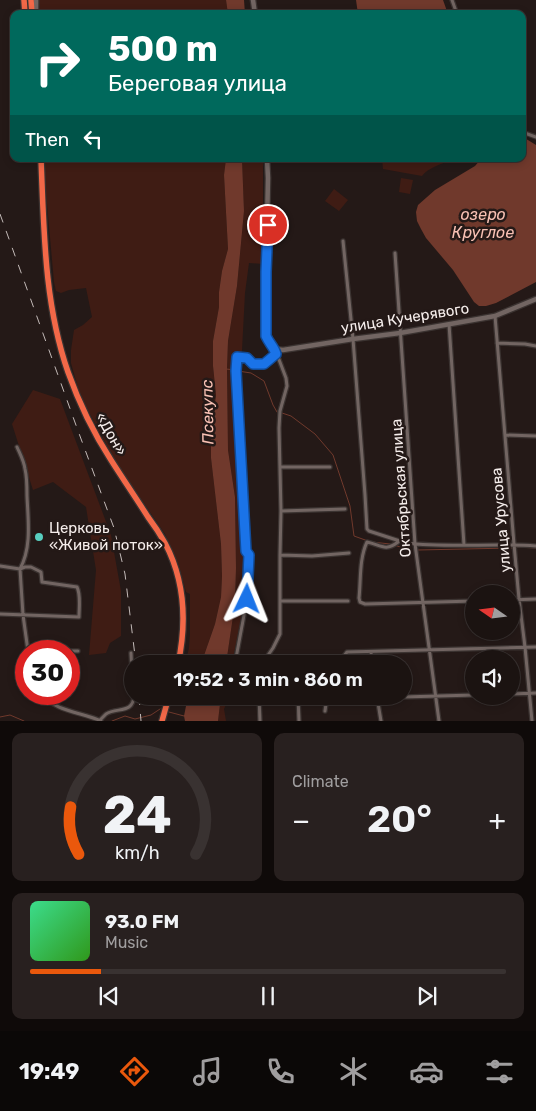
<!DOCTYPE html>
<html lang="en">
<head>
<meta charset="utf-8">
<style>
  :root { --surface:#1b1311; --page:#28201f; --text:#f1f3f6; --muted:#a09e9f; --line:#393231; --accent:#ea580c }
  body { margin:0; font-family:Rubik,sans-serif; background:var(--page); color:var(--text); height:100vh; display:flex; flex-direction:column; font-size:19px; white-space:nowrap }
  * { box-sizing:border-box; margin:0 }
  p { font-size:16px; color:var(--muted) }
  .icon { flex:none; width:28px; height:28px; fill:none; stroke:currentColor; stroke-width:2; stroke-linecap:round; stroke-linejoin:round }
  .map { position:relative; height:721px; overflow:hidden }
  .panel { display:flex; flex-direction:column; gap:12px; padding:12px; background:#0f0a09; flex:1 }
  .panel>* { flex:none }
  .banner { position:absolute; left:10px; top:10px; width:516px; height:152px; border-radius:10px; box-shadow:0 2px 8px #0003,0 0 0 1px var(--line); background:#00695c; color:#fff; overflow:hidden }
  .needle { width:32px; rotate:284deg }
  .fabs { position:absolute; left:465px; top:585px; display:grid; gap:10px }
  .fabs a { display:grid; place-items:center; width:55px; height:55px; border-radius:50%; background:var(--surface); box-shadow:0 2px 8px #0003,0 0 0 1px var(--line); font-size:25px }
  .speed { position:absolute; left:15px; top:640px; display:flex; gap:10px; font-size:25px; font-weight:700; text-align:center }
  .speed>* { display:grid; place-content:center; width:65px; height:65px; border-radius:50%; background:var(--surface); box-shadow:0 2px 8px #0003,0 0 0 1px var(--line); line-height:1 }
  .speed .limit { border:8px solid #d22; background:#fff; color:#111 }
  .pin { position:absolute; display:grid; place-items:center; width:42px; height:42px; color:#fff; margin:-21px; border:2px solid #fff; border-radius:50%; box-shadow:0 1px 5px #0007 }
  .me { position:absolute; width:55px; margin:-28px; rotate:2deg; stroke-linejoin:round; filter:drop-shadow(0 0 4px #0008) }
  .turn { display:flex; align-items:center; gap:18px; height:105px; padding:0 15px; font-size:22px }
  .turn .icon { width:65px; height:65px; stroke-width:2.5 }
  .turn b { display:block; font-size:35px; line-height:42px }
  .then { display:flex; align-items:center; height:48px; padding:0 15px; background:#0003; gap:10px; font-size:19px }
  .big { font-size:38px; font-weight:600; line-height:1.1 }
  .panel .widget { flex:1; display:flex; flex-direction:column; justify-content:center; gap:8px; min-width:0; padding:0 18px; border-radius:10px; background:var(--page) }
  .panel .dial { align-items:center; gap:0 }
  .dial svg { height:130px; overflow:visible; fill:none; stroke:var(--line); stroke-width:7; stroke-linecap:round; text-anchor:middle }
  .dial text { fill:var(--text); stroke:none }
  .song { display:flex; align-items:center; gap:15px }
  .cover { width:60px; height:60px; border-radius:8px; background:linear-gradient(135deg,hsl(150 70% 55%),hsl(110 70% 35%)) }
  .played { height:5px; border-radius:2px; background:linear-gradient(90deg,var(--accent) 15%,var(--line) 15%) }
  .keys { display:flex; justify-content:space-around; direction:ltr }
  .heat { display:flex; justify-content:space-between; align-items:center; font-size:28px; direction:ltr }
  .panel .tiles { flex:1; display:grid; gap:12px; grid-template-columns:1fr 1fr }
  .widget:last-child { grid-column:span 2 }
  .trip { position:absolute; left:124px; top:655px; width:288px; height:50px; border-radius:25px; background:var(--surface); box-shadow:0 2px 8px #0003,0 0 0 1px var(--line); font-weight:600; line-height:50px; text-align:center }
  .tabs { display:flex; height:80px; justify-content:space-around; align-items:center; background:#0b0807; color:var(--muted) }
  .tabs .icon { width:35px; height:35px }
  .tabs .current { color:var(--accent) }
  .tabs b { font-size:22px; color:var(--text) }
  .map>svg:first-child { display:block }
  .green { fill:#3f1c14 }
  .water { fill:#70392c }
  .lines { fill:none; stroke-linecap:round; stroke-linejoin:round }
  .stream { stroke:#70392c; stroke-width:1 }
  .street-casing { stroke:#3b3331; stroke-width:5.5 }
  .secondary-casing { stroke:#3b3331; stroke-width:7 }
  .highway-casing { stroke:#3b3331; stroke-width:8 }
  .street { stroke:#726562; stroke-width:3 }
  .secondary { stroke:#726562; stroke-width:4.5 }
  .highway { stroke:#f26848; stroke-width:5.5 }
  .rail { stroke:#c3bab8; stroke-width:1; stroke-dasharray:9 9; stroke-linecap:butt }
  .route-casing { stroke:#114b97; stroke-width:12 }
  .route { stroke:#1a73e8; stroke-width:9 }
  .poi-dot { fill:#58cebf; stroke:#241917; stroke-width:2 }
  .labels { text-anchor:middle; stroke-width:5; stroke-linejoin:round; paint-order:stroke }
  .street-label { font-size:15px; fill:#f5edeb; stroke:#241917 }
  .poi-label { font-size:15px; fill:#f5edeb; stroke:#241917; text-anchor:start }
  .water-label { font-size:16px; font-style:italic; fill:#f8c0b3; stroke:#241917 }
</style>
</head>
<body>
<div class="map">
<svg width="536" height="721" viewBox="0 0 536 721">
  <rect width="100%" height="100%" fill="#241917"/>
  <path class="green" d="M39 0H226L228 14H40Z
    M43 159H226L224 175 228 249 222 271 219 292V307L213 341V366L216 395 211 432V458L221 544 222 576 221 597 215 624 201 664H185L189 648 190 634V594L186 592 179 566 165 534 117 464 85 405 79 391 71 363V350L74 330 83 325 92 317 86 288 69 290 61 293 56 291 54 282Z
    M242 159H263V264L249 263 245 293 242 350 234 392 236 454 241 489 244 585 243 608 233 659 234 664H226L235 603 236 568 235 497 228 450 227 369 228 341 237 286 244 211Z
    M382 159H454C444 163 427 168 422 176L383 169Z
    M401 178 413 180 410 194 399 192Z
    M334 189 348 200 339 211 325 201Z
    M33 390 60 399 111 535 121 591V636L110 643 106 653 89 655 96 570 86 507 53 482 33 490 12 424Z
    M221 696H230L224 709 226 721H218Z"/>
  <path class="water" d="M226 0H244L245 14H228Z
    M356 0H443L448 14H412L408 12 406 14H358Z
    M523 137 536 145V282L496 303 486 306H479L474 302 453 270 426 238 421 229 417 221 416 212 418 205 435 190 475 166 481 159H522Z
    M226 159H242L244 211 237 286 228 341 227 369 228 450 235 497 236 568 235 603 226 664H201L215 624 221 597 222 576 221 544 211 458V432L216 395 213 366V341L219 307V292L222 271 228 249 224 175Z
    M188 696H221L218 721H185L184 716Z"/>
  <g class="lines">
    <path class="stream" d="M226 369 235 370
      M238 371 251 373 264 381 273 405 277 412
      M282 413 291 416 315 434 333 455 350 506 354 536 368 541
      M372 542 390 544
      M394 545 410 550
      M516 547 536 548
      M418 550 512 548
      M169 712 184 716 185 715
      M0 717 10 715 24 721
      M112 721 125 716 135 719 151 715 160 709"/>
    <g class="street-casing">
      <path id="street" d="M452 0 457 14
        M522 132 536 137
        M343 241 353 339 365 495 367 529 369 531 406 543C449 548 493 543 536 546
        M395 253 415 544 439 721
        M495 316 514 544 519 599 525 647 532 721
        M449 324 464 545
        M497 343 525 344 536 346
        M505 435 536 436
        M17 447C20 454 24 461 25 469 27 477 27 487 27 496 28 520 32 547 20 569L23 615 28 651
        M281 467H330
        M281 511 345 509
        M398 542C385 552 381 545 367 542 359 559 361 580 359 598L360 602 365 604 474 601
        M280 555 312 556 349 553
        M0 566 20 569 25 567H31L41 572 42 582 77 587C81 595 79 607 79 617L0 614
        M511 600 536 599
        M281 601H348
        M65 651H78
        M371 652 372 664
        M131 653 132 673
        M236 658 247 599 249 555 246 551C244 502 240 453 238 403 238 388 236 373 237 357L247 358 253 364H264L276 354
        M262 664 273 648 280 634V555L281 511 279 428 280 411 287 386 286 378 275 349
        M338 664 347 652 536 647
        M42 694C53 711 85 713 101 721
        M511 694 536 693
        M259 696 260 721
        M298 696 299 721
        M327 697 332 699 474 695
        M377 697 381 721
        M325 711 327 697
        M100 720C102 718 104 716 106 714 117 707 133 714 134 696"/>
    </g>
    <g class="secondary-casing">
      <path id="secondary" d="M36 0V14
        M253 0 255 14
        M267 159 268 178 266 272V336L269 343 275 349 283 350 353 339 400 333 495 316 536 299"/>
    </g>
    <g class="highway-casing">
      <path id="highway" d="M24 0 25 14
        M31 0 32 14
        M41 159C44 230 44 303 68 372 79 403 93 432 111 460 123 479 136 498 148 517 154 525 160 534 165 543 185 581 187 622 178 664
        M162 721 169 696"/>
    </g>
    <use href="#street" class="street"/>
    <use href="#secondary" class="secondary"/>
    <use href="#highway" class="highway"/>
    <path class="rail" d="M0 214 77 428 114 528 125 574 136 664
      M139 696 141 721"/>
  </g>
  <g class="lines">
    <g class="route-casing">
      <path id="route" d="M247 599 249 555 246 551 236 371 237 357 247 358 253 364H264L276 354C274 347 269 343 266 336V272L268 225"/>
    </g>
    <use href="#route" class="route"/>
  </g>
  <circle class="poi-dot" cx="39" cy="537" r="5"/>
  <g class="labels">
    <g class="street-label">
      <text transform="translate(405 318) rotate(-9)" y="5">улица Кучерявого</text>
      <text transform="translate(111 434) rotate(60)" y="5">«Дон»</text>
      <text transform="translate(401 488) rotate(-94)" y="5">Октябрьская улица</text>
      <text transform="translate(501 520) rotate(-95)" y="5">улица Урусова</text>
    </g>
    <g class="poi-label">
      <text x="49" y="533">Церковь<tspan x="49" dy="17">«Живой поток»</tspan></text>
    </g>
    <g class="water-label">
      <text x="483" y="220">озеро<tspan x="483" dy="18">Круглое</tspan></text>
      <text transform="translate(207 412) rotate(-91)" y="6">Псекупс</text>
    </g>
  </g>
</svg>
<div class="fabs">
<a><svg class="needle" viewBox="-14 -14 28 28"><path d="M0-13l5 13h-10z" fill="#e53935"/><path d="M0 13l5-13h-10z" fill="#a09e9f"/></svg></a>
<a><svg class="icon" aria-label="sound" viewBox="0 0 24 24"><path d="M4 9h4l5-4v14l-5-4H4zM17 9q2 3 0 6"/></svg></a>
</div>
<div class="speed"><div class="limit">30</div></div>
<div class="pin" style="left:268px;top:225px;background:#d93025"><svg class="icon" aria-label="arrive" viewBox="0 0 24 24"><path d="M6 21V4h12l-3 4 3 4H6"/></svg></div>
<svg class="me" style="left:247px;top:599px" viewBox="-20 -20 40 40"><path d="M0-17L14 15 0 8-14 15z" fill="#1a73e8" stroke="#fff" stroke-width="4"/></svg>
<div class="trip">19:52 · 3 min · 860 m</div>
<div class="banner">
<div class="turn"><svg class="icon" aria-label="right" viewBox="0 0 24 24"><path d="M7 20v-9h11M14 6l5 5-5 5"/></svg><div><b>500 m</b>Береговая улица</div></div>
<div class="then">Then<svg class="icon" aria-label="left" viewBox="0 0 24 24"><path d="M17 20v-9H6M10 6l-5 5 5 5"/></svg></div>
</div>
</div>
<section class="panel">
<div class="tiles">
<div class="widget dial"><svg viewBox="0 0 100 80">
<path d="M14 69A42 42 0 1 1 86 69"/>
<path d="M14 69A42 42 0 0 1 9 40" stroke="#ea580c"/>
<text x="50" y="56" font-size="32" font-weight="700">24</text>
<text x="50" y="72" font-size="11">km/h</text>
</svg></div>
<div class="widget"><p>Climate</p>
<div class="heat"><a>−</a><b class="big">20°</b><a>+</a></div>
</div>
<div class="widget">
<div class="song"><i class="cover"></i><div><b>93.0 FM</b><p>Music</p></div></div>
<div class="played"></div>
<div class="keys"><svg class="icon" aria-label="previous" viewBox="0 0 24 24"><path d="M18 5L8 12l10 7zM5 5v14"/></svg><svg class="icon" aria-label="pause" viewBox="0 0 24 24"><path d="M8 5v14M16 5v14"/></svg><svg class="icon" aria-label="next" viewBox="0 0 24 24"><path d="M6 5l10 7-10 7zM19 5v14"/></svg></div>
</div>
</div>
</section>
<nav class="tabs">
<b>19:49</b>
<svg class="icon current" aria-label="directions" viewBox="0 0 24 24"><path d="M12 3l9 9-9 9-9-9zM9 14v-3h6M13 9l2 2-2 2"/></svg>
<svg class="icon" aria-label="music" viewBox="0 0 24 24"><path d="M9 18V5l10-2v13"/><circle cx="6" cy="18" r="3"/><circle cx="16" cy="16" r="3"/></svg>
<svg class="icon" aria-label="phone" viewBox="0 0 24 24"><path d="M5 4h4l2 5-3 2q2 4 5 5l2-3 5 2v4C11 20 4 13 5 4z"/></svg>
<svg class="icon" aria-label="climate" viewBox="0 0 24 24"><path d="M12 3v18M4 7l16 10M4 17L20 7"/></svg>
<svg class="icon" aria-label="car" viewBox="0 0 24 24"><path d="M5 17H2v-5l4-1 3-4h7l3 4 3 1v5h-3M9 17h6M6 11h13"/><circle cx="7" cy="17" r="2"/><circle cx="17" cy="17" r="2"/></svg>
<svg class="icon" aria-label="filters" viewBox="0 0 24 24"><path d="M4 7h16M4 17h16"/><circle cx="9" cy="7" r="2"/><circle cx="15" cy="17" r="2"/></svg>
</nav>
</body>
</html>
